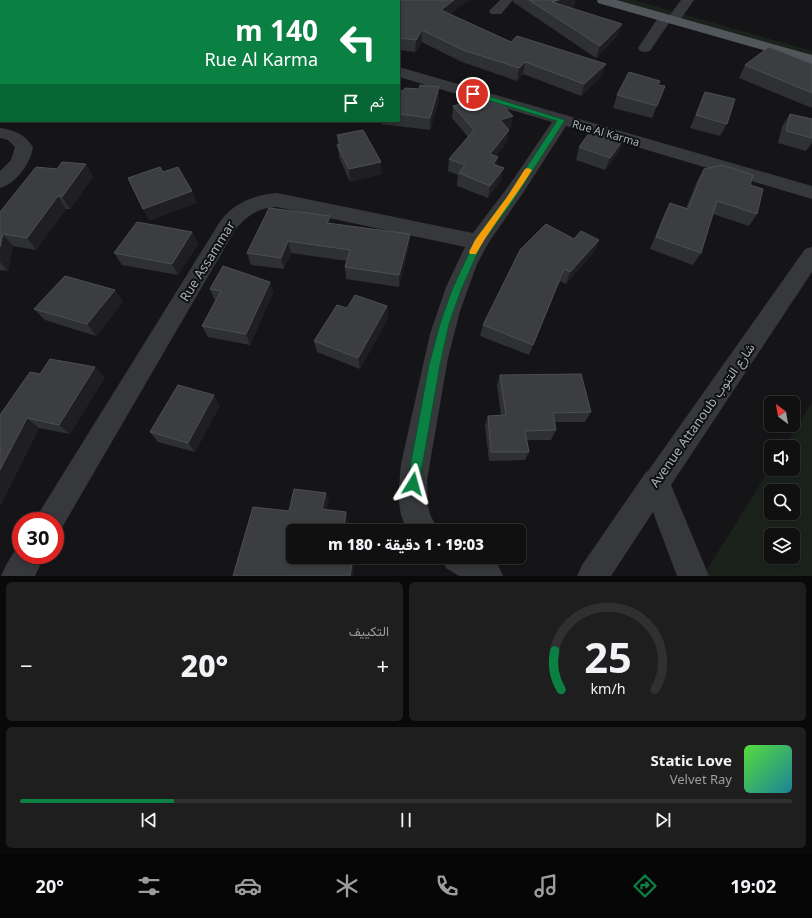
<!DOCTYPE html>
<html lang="ar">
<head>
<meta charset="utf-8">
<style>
  :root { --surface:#101011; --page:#1e1e1f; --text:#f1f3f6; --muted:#9c9d9f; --line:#303031; --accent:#0b8043 }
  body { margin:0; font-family:"Noto Sans",Vazirmatn,sans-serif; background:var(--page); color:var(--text); direction:rtl; height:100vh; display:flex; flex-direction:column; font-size:15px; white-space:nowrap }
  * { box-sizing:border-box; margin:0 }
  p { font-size:13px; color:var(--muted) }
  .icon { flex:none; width:22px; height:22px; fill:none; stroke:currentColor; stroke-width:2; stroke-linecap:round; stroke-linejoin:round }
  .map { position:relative; height:576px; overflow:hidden; direction:ltr }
  .details { display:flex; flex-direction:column; gap:6px; padding:6px; background:#090909; flex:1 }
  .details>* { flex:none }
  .top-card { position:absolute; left:0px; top:0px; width:400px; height:122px; box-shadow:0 2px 6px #0003,0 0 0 1px var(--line); direction:rtl; background:#0b8043; color:#fff; overflow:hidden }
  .needle { width:26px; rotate:329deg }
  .controls { position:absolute; left:764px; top:396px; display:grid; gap:8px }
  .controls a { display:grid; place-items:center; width:36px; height:36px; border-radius:6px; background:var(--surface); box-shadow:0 2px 6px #0003,0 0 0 1px var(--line); font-size:20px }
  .speed { position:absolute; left:12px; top:512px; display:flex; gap:8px; font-size:20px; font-weight:700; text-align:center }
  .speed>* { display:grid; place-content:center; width:52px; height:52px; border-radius:50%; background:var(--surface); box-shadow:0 2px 6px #0003,0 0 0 1px var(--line); line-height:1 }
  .speed .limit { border:6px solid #d22; background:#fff; color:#111 }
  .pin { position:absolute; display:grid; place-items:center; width:34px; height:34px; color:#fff; margin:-17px; border:2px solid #fff; border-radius:50%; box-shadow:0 1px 4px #0007 }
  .me { position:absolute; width:44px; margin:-22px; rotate:8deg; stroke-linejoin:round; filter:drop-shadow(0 0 3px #0008) }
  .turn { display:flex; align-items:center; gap:14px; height:84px; padding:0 16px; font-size:18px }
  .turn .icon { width:52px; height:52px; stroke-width:2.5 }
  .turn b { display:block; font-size:28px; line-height:34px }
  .then { display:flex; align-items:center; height:38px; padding:0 16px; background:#0003; gap:8px; font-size:15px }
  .big { font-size:30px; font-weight:800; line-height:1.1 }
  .details .widget { flex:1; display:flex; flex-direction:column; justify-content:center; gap:6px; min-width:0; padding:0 14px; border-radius:6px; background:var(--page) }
  .details .dial { align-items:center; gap:0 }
  .dial svg { height:104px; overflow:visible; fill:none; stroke:var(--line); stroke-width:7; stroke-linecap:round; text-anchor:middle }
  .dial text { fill:var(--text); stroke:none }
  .song { display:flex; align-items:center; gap:12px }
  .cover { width:48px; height:48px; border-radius:6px; background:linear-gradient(135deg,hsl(110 70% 55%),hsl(190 70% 35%)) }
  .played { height:4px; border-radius:2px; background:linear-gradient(90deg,var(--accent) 20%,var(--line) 20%) }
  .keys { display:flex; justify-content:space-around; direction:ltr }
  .heat { display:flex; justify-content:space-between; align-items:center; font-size:22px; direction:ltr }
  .details .tiles { flex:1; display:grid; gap:6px; grid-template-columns:1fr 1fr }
  .widget:last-child { grid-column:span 2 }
  .trip { position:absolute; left:286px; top:524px; width:240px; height:40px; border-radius:6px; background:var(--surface); box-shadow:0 2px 6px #0003,0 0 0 1px var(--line); font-weight:800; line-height:40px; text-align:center; direction:rtl }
  .tab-bar { display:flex; height:64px; justify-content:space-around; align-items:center; background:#060607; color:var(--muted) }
  .tab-bar .icon { width:28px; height:28px }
  .tab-bar .selected { color:var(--accent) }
  .tab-bar b { font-size:18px; color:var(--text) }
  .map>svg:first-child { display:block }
  .green { fill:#1b221b; fill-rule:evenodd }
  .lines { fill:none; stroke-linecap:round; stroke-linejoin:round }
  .minor { fill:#36383c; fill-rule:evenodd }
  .major { fill:#51565b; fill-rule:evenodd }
  .wall { fill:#2e3032 }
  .shaded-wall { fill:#1f1f21 }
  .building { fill:#3b3d40; stroke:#4c4f53 }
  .route { fill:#0b8043; stroke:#07532c }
  .slow { fill:#f59e0b }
  .labels { text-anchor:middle; stroke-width:4; stroke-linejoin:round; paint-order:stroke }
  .far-street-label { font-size:11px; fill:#a6b0b8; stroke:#101012 }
  .street-label { font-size:13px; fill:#a6b0b8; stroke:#101012 }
</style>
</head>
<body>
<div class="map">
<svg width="812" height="576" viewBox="0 0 812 576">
  <rect width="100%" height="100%" fill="#151517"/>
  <path class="green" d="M618 0H634L812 51V55Z
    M812 402V576H703L771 467V469H793V447H784ZM771 491H793V513H771ZM771 535H793V557H771Z"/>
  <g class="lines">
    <path class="minor" d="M0 0H9L1 1V5Z
      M127 0H148V1H127Z
      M314 0H326V1H314Z
      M500 0H513L501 14H491L489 11Z
      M681 0H694L678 23H669L650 51 645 52 640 51 638 48 660 15H670Z
      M399 67 812 186V199L566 126 523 193 489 242 477 264 460 311 448 358 427 480 428 506 430 514 438 531H407L401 515 398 497 401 464 430 334 446 287 465 247 277 207C258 208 247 215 235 230L60 531 55 534V521H35L40 511 221 220C236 202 254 195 277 193L473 233 510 184 552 122 399 77Z
      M0 128C15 130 24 134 33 147 31 163 16 184 0 188V171L11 160 15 147 8 140 0 138Z
      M812 247V272L671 485 709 576H677L653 512 611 576H577L582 565 646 472 648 471 805 249Z
      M19 544H21V555H45L35 576H1L6 565Z
      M442 557H485L498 565 503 576H459L446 568Z"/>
    <path class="major" d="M597 0H617L812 55V64L598 3Z"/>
  </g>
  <path class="wall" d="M349 0H469L450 14 511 42 602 76 581 96 523 74 517 81 462 62 422 42 415 52 399 50V3L401 0 398 1H350Z
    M513 0H575L574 6 570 8 622 24 618 35 596 58 513 2Z
    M0 21H1V108H0Z
    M812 64V108L739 78 745 65Z
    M659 85 665 86 652 118 613 108 617 95Z
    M439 87V100L430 130 381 124V121H399V90L403 91Z
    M705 92 727 124 720 136 690 128Z
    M479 103 511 128 508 129 507 142 496 156 497 165 501 180 488 198 457 186 458 175 448 171 449 159 468 137 452 118 453 106Z
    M790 114 812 119V143L806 151 778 143 782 126Z
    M337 135 381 174 350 182 339 157Z
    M623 140 619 152 605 170 576 160 579 147Z
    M86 164 93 177 70 209H66L36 250 13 246 8 271 1 270 0 271V212L57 169Z
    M704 169 750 185 757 214 749 226 713 214 701 253 693 265 650 249 664 215 670 203 686 208 697 181Z
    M331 223 409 246 399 287 346 279 345 267 347 261 291 253 284 269 251 265 247 253Z
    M192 232 198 244 178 275 122 265 114 253Z
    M599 240 594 252 566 284 560 281 529 355 480 336 483 325Z
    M270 282 273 293 250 345 208 337 202 326 215 301 210 289Z
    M115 290 123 302 96 336 45 320 34 309Z
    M387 306 388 318 360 369 317 352 314 341 347 308Z
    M40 374 105 377 70 434 39 428 0 506V415Z
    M500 375 591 412 585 422H555L556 430 551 440H527L529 452 525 460 489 461 485 425 488 416H501L497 385Z
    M220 405 195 452 158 442 150 432Z"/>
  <path class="shaded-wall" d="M358 0H365V1H359Z
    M366 0H402L398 1H366Z
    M454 0H469L440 22 441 10Z
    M559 0H575L574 6 550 14 552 2Z
    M622 24 618 35 596 58 600 46Z
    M422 30V42L415 52 416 40Z
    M525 62 523 74 517 81 519 68Z
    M606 64 602 76 581 96 584 84Z
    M439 87V100L430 130V118Z
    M513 116 511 128 498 132 500 120Z
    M509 130 507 142 488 167 490 154Z
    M623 140 619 152 605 170 610 158Z
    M498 157 496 169 493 164Z
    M381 162V174L350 182 349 169Z
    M86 164 93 177 70 209 62 197Z
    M504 168 501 180 488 198 490 186Z
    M192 191 197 203 149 221 143 209Z
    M58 196 66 209 36 250 27 238Z
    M330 216 332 229 327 223Z
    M192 232 198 244 178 275 172 264Z
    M3 234 13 246 8 271 0 262V247Z
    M410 234 409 246 399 287V275Z
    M599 240 594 252 566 284 570 272Z
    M288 241 291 253 284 269 281 258Z
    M564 269 560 281 529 355 533 345Z
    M270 282 273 293 250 345 246 334Z
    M115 290 123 302 96 336 87 324Z
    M387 306 388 318 360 369 358 358Z
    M95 367 105 377 70 434 59 425Z
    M214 395 220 405 195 452 188 443Z
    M27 418 39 428 0 506V470Z
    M326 493 329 501 325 517 322 509Z
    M346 512 348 520 346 531 344 525Z
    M353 557H356L353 576H350Z"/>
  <path class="building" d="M401 0H454L441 10 511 42 517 36 606 64 584 84 525 62 519 68 463 50 422 30 416 40 399 38V3Z
    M529 0H559L552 2 622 24 600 46Z
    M0 21H1V95H0Z
    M769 47 812 64V93L745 65Z
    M629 72 660 81 658 85 665 86 657 106 617 95Z
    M420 85 439 87 430 118 399 114V90L403 91 405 88 419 89Z
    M705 92 735 99 727 124 696 115Z
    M497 99 513 116 500 120 509 130 490 154 498 157 493 164 504 168 490 186 459 173 465 165 449 159 474 130 453 106 476 100 479 103Z
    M790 114 812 119V138L786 131Z
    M592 129 623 140 610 158 579 147Z
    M363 130 381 162 349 169 337 145 341 144 337 135Z
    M62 162 86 164 62 197 58 196 27 238 3 234 0 247V212L36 167 57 169Z
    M722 165 753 175 750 185 763 189 757 214 717 201 701 253 656 237 670 203 688 209 704 169Z
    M160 167 163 172 178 167 192 191 143 209 128 178Z
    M269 208 330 216 327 223 410 234 399 275 345 267 350 250 288 241 281 258 247 253Z
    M137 222 192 232 172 264 114 253Z
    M546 224 574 239 581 231 599 240 570 272 564 269 533 345 483 325 520 250Z
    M223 266 270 282 246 334 202 326 221 291 210 289Z
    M65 276 115 290 87 324 34 309Z
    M355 295 387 306 358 358 314 341 337 305 347 308Z
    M50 359 95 367 59 425 27 418 0 470V415L30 372 40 374Z
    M581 374 591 412 553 413 556 430 525 431 529 452H491L488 416 506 415 500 375Z
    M178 385 214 395 188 443 150 432Z
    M294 489 326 493 322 509 346 512 344 525 359 527 358 531H293V557H353L350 576H233L253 507 289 511Z"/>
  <path class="route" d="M471 92H475L565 120 513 201 482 243 461 290 449 324 440 365 419 484 417 488 413 489 409 488 407 484 429 365 440 324 452 290 475 240 507 197 557 121 471 95Z"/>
  <path class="slow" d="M528 168 532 170C514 199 492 225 476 254H470L469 252 475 240 507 197 525 169Z"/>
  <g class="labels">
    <g class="far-street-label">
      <text transform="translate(606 133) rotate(16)" y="4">Rue Al Karma</text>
    </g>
    <g class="street-label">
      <text transform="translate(207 261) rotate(-58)" y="5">Rue Assammar</text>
      <text transform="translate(702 415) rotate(-55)" y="5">Avenue Attanoub شارع التنوب</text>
    </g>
  </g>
</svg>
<div class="controls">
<a><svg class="needle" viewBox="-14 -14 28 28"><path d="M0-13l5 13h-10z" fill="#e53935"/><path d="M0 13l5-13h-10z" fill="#9c9d9f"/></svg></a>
<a><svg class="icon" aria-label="sound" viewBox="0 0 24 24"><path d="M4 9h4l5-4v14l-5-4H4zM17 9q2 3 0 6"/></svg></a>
<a><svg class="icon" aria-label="search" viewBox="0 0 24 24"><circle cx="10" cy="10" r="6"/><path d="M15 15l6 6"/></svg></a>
<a><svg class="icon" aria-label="layers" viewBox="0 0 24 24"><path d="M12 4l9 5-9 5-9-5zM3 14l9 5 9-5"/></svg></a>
</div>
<div class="speed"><div class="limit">30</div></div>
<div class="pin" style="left:473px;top:94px;background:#d93025"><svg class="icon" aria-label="arrive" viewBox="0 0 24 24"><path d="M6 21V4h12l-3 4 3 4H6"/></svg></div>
<svg class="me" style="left:413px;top:484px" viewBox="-20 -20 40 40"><path d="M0-17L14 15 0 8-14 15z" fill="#0b8043" stroke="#fff" stroke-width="4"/></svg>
<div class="trip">19:03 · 1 دقيقة · 180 m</div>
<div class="top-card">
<div class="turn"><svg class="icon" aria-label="left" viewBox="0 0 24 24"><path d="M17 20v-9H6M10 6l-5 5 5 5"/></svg><div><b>140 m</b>Rue Al Karma</div></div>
<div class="then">ثم<svg class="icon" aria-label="arrive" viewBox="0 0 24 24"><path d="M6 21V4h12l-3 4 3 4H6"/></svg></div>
</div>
</div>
<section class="details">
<div class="tiles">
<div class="widget dial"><svg viewBox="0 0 100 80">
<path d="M14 69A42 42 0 1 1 86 69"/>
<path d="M14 69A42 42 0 0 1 9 39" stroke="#0b8043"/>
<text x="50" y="56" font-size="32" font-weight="700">25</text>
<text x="50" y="72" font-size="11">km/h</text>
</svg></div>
<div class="widget"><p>التكييف</p>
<div class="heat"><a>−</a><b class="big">20°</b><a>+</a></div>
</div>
<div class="widget">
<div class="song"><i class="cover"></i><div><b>Static Love</b><p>Velvet Ray</p></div></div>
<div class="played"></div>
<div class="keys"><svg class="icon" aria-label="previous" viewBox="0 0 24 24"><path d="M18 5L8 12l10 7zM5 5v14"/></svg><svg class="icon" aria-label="pause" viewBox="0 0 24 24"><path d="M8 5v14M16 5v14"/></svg><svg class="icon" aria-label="next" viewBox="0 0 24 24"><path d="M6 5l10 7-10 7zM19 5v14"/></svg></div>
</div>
</div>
</section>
<nav class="tab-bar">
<b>19:02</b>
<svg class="icon selected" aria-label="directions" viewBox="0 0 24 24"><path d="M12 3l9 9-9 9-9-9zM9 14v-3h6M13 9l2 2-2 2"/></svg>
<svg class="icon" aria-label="music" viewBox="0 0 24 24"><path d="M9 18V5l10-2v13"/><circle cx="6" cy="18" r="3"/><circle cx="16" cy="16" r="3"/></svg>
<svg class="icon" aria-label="phone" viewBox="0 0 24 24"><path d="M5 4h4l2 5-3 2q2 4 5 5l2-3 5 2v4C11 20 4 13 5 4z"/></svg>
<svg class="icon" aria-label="climate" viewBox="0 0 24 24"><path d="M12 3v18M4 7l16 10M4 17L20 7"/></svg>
<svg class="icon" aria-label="car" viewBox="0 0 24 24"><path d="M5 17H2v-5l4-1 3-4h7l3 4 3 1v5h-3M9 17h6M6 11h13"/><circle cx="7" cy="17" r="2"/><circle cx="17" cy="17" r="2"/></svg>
<svg class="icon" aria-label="filters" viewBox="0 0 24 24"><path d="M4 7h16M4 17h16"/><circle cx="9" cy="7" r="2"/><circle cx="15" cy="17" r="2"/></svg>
<b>20°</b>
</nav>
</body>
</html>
